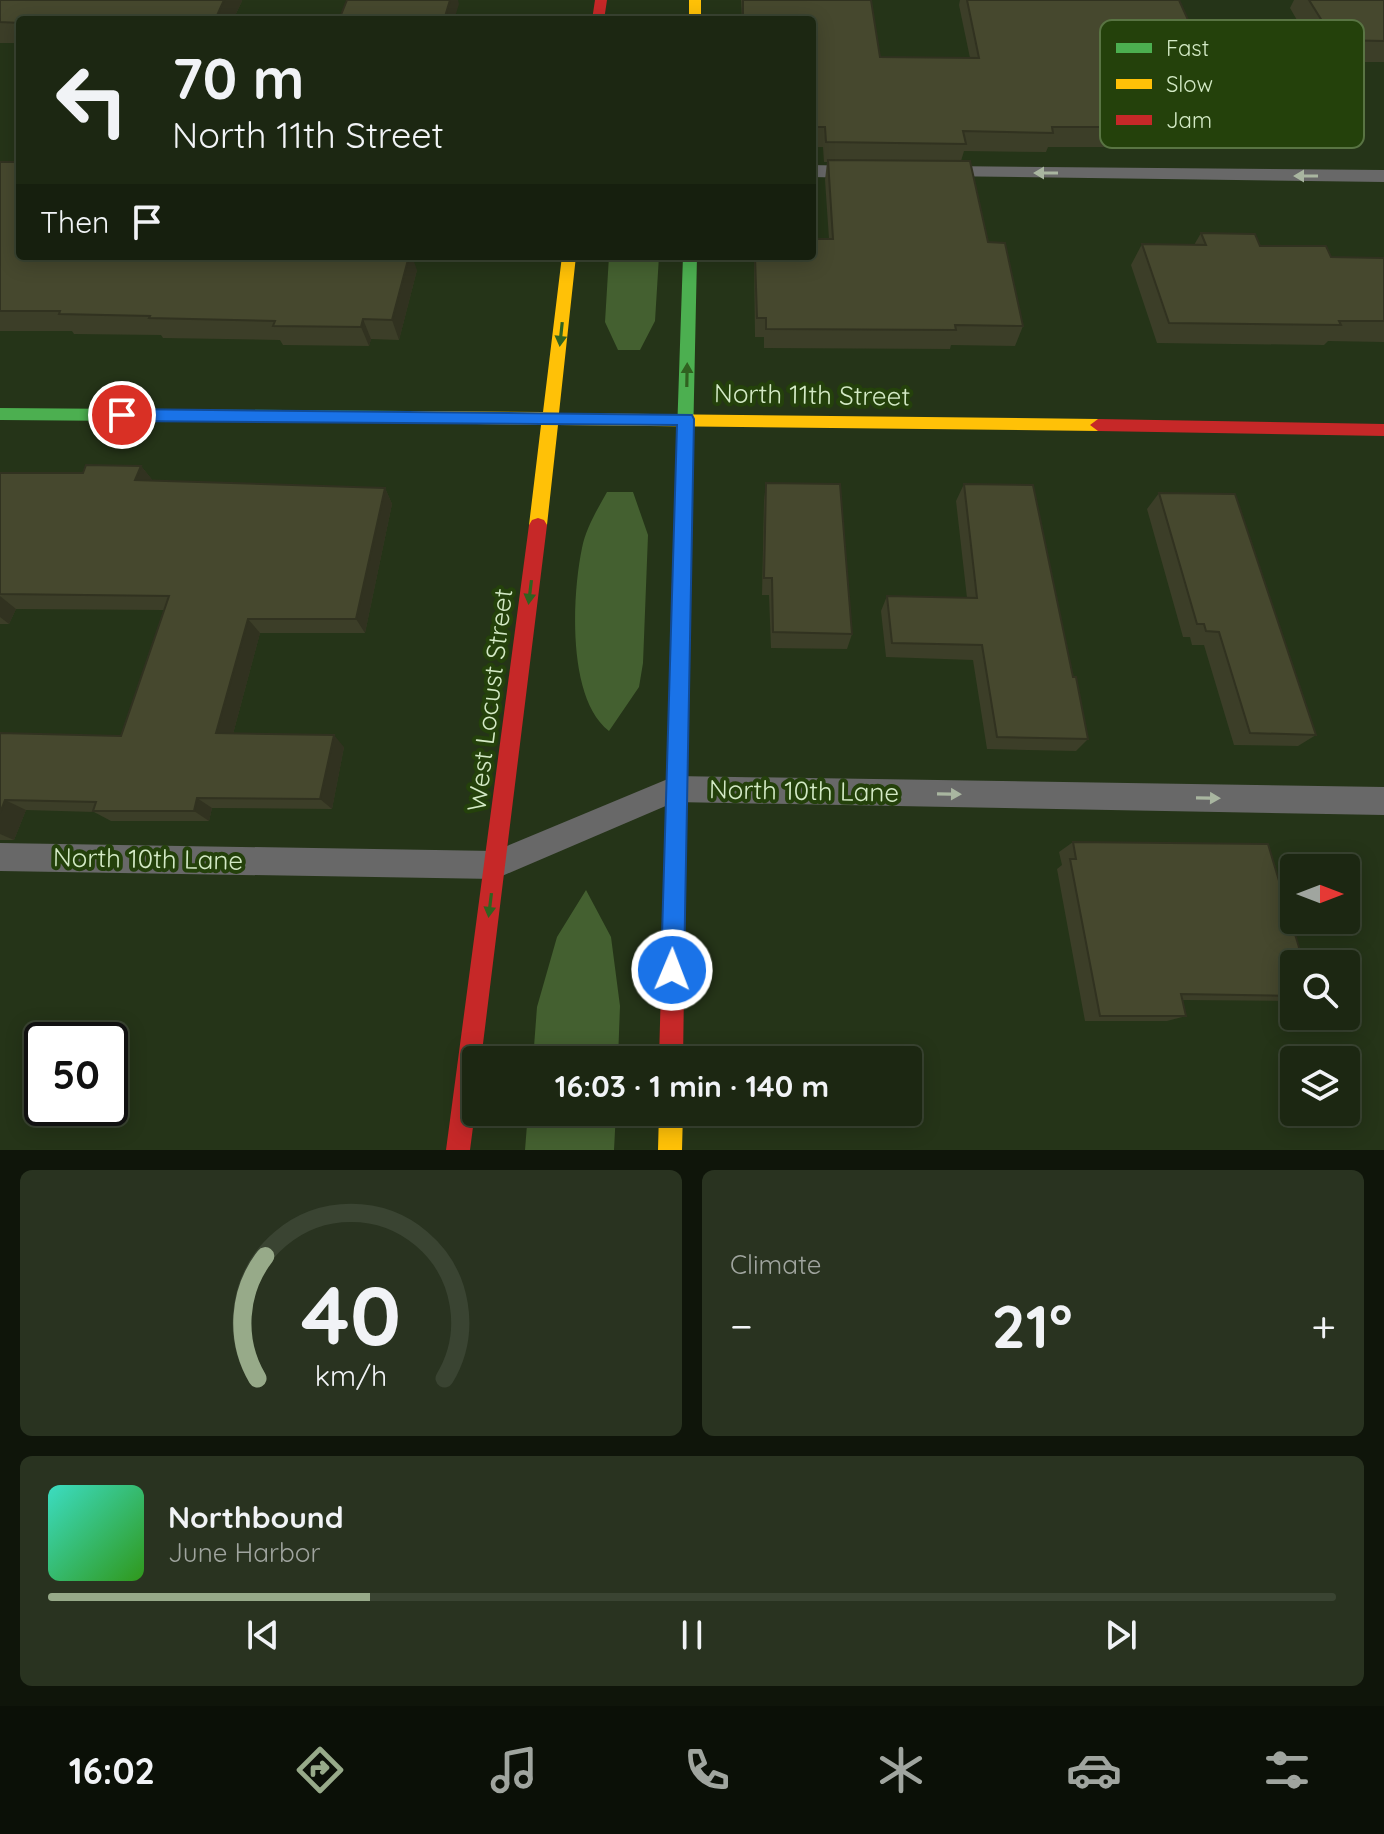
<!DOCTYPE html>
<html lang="en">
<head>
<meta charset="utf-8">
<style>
  :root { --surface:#1c2712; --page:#293320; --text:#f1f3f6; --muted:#a0a59f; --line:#3a4432; --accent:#97aa89 }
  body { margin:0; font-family:Quicksand,sans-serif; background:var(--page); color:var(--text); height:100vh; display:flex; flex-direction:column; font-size:30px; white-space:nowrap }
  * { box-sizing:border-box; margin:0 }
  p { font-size:26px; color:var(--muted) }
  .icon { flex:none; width:44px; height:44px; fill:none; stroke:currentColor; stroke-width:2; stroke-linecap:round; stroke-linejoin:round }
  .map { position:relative; height:1150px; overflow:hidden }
  .sheet { display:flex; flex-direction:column; gap:20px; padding:20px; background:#0f150a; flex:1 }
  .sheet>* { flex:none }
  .banner { position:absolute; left:16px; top:16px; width:800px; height:244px; border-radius:8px; box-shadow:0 4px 20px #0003,0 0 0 2px var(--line); background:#1c2712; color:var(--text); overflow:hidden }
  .needle { width:52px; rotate:90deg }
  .buttons { position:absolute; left:1280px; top:854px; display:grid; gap:16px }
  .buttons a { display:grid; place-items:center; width:80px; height:80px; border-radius:8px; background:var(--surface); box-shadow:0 4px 20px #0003,0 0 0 2px var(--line); font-size:40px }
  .speed { position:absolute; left:24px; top:1022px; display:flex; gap:16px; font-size:40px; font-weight:700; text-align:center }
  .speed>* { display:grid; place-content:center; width:104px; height:104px; border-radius:50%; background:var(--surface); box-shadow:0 4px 20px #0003,0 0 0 2px var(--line); line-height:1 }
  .speed .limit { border:4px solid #111; border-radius:12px; background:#fff; color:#111 }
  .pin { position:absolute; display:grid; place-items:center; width:68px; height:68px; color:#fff; margin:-34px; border:4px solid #fff; border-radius:50%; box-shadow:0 2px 8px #0007 }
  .me { position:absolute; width:88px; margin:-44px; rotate:1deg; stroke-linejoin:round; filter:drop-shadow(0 0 6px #0008) }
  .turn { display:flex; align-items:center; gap:28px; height:168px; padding:0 24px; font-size:36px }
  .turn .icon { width:104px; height:104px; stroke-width:2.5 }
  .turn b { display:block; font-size:56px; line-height:68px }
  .then { display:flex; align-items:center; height:76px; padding:0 24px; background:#0003; gap:16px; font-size:30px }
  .big { font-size:60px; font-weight:800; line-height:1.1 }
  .sheet .tile { flex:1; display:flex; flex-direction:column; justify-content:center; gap:12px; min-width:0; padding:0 28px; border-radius:12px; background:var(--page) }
  .sheet .dial { align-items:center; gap:0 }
  .dial svg { height:208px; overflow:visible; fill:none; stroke:var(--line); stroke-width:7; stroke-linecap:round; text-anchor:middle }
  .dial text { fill:var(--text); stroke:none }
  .song { display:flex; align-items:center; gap:24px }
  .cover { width:96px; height:96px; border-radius:12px; background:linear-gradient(135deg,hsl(170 70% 55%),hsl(110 70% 35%)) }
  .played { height:8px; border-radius:4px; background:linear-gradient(90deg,var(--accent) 25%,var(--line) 25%) }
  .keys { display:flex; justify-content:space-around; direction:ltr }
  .heat { display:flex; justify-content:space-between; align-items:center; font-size:44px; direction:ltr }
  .sheet .tiles { flex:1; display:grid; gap:20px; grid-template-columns:1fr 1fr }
  .tile:last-child { grid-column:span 2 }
  .trip { position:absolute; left:462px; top:1046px; width:460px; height:80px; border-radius:8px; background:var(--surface); box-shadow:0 4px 20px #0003,0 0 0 2px var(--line); font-weight:800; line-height:80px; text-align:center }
  .dock { display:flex; height:128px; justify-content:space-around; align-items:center; background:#0b1007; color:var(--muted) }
  .dock .icon { width:56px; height:56px }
  .dock .selected { color:var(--accent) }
  .dock b { font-size:36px; color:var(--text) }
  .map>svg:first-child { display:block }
  .green { fill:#446030 }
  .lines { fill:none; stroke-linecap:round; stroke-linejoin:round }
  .lane { fill:#686868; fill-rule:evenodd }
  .fast { fill:#4caf50; fill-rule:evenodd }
  .slow { fill:#ffc107; fill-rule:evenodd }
  .jam { fill:#c62828; fill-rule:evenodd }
  .wall { fill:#3c3e28 }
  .shaded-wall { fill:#313220 }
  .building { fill:#46482e; stroke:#313220; stroke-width:2 }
  .oneway { fill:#a9b6a0 }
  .oneway2 { fill:#306220 }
  .route { fill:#1a73e8; stroke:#114b97; stroke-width:2 }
  .labels { text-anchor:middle; stroke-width:8; stroke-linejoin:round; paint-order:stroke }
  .street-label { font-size:26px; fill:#d4eac6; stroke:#24410b }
  .key { fill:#24410b; stroke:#597443; stroke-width:2 }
  .key-label { font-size:22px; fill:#d4eac6 }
</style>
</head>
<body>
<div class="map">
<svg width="1384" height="1150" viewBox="0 0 1384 1150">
  <rect width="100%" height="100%" fill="#253418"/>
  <path class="green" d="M609 256H659L655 321 640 350H618L605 322Z
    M607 492H633L648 535 643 663 639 687 609 731C567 699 572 596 582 548 586 528 597 510 607 492Z
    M586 890 611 937 620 1006 618 1060H533L537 1007 557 937Z
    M528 1112H616L614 1150H525Z"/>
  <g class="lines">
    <path class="lane" d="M812 165 858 166 867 172 858 178 812 177Z
      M942 166 1384 170V182L936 176 933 172 936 168Z
      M675 776 1384 787V815L675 802 495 879 0 871V843L495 851Z"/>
    <path class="fast" d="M683 256H697L690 581 687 586 681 589 675 586 672 581Z
      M0 408 409 411 417 417 409 423 0 420Z"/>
    <path class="slow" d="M689 0H701V20H689Z
      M562 256H576L559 413 1098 419 1106 425 1098 431 558 425 547 525 544 530H532L529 525 541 425 409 423 401 417 409 411 543 412Z
      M659 1112H683L682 1150H658Z"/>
    <path class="jam" d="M595 0H607L604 20H592Z
      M1098 419 1384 424V436L1098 431 1090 425Z
      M538 518 544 520 547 525 481 1060H476V1104L470 1150H446L529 525 532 520Z
      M681 573 687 576 690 581 683 1060H659L672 581 675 576Z"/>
  </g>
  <path class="wall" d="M0 0 242 1 233 20H20V43H0Z
    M741 0H871L880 57 970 58 959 5 960 0H1179L1194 33 1185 53 1170 54 1202 127 1192 147H1048L1046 152 964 151 961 161 988 242 1023 326 1015 346 951 345 950 349 764 348V337H755L754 256H812L829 239 825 180 827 162H824L823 147H812V20H742Z
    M1294 0H1384V62H1321L1290 8Z
    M0 162 20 256 417 270 399 340 371 339 369 346 283 345 280 340 163 338 161 335 74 334 72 331H0Z
    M1201 233 1260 246 1331 257 1384 258V342L1328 341 1324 345 1157 343 1131 265 1142 244 1194 245Z
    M141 466 153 481 385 488 392 504 365 633H260L233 734 344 747 332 809 212 808 209 821H111L94 812 26 810 14 840H0V733L121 736 164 610 16 609 9 624H0V473H83Z
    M766 483 852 634 847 649 771 648 769 595H762L764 501Z
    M964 484 1073 677 1088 739 1076 751 987 749 973 660 886 657 881 611 887 596 967 598 956 501Z
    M1159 493 1316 735 1298 746 1234 745 1204 645H1192L1190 637H1183L1147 509Z
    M1073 842 1294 964V1001L1183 1000 1186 1016 1167 1021H1085L1057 869 1062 865 1059 852Z"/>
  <path class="shaded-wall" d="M224 0H242V1L233 20H215Z
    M450 0H458L459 4 454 20H444Z
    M409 256H412L417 270 399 340 392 320Z
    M363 319 371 339 369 346 361 327Z
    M141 466 154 482 135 480Z
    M385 488 392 504 365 633 356 619Z
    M0 596 16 609 9 624 0 617Z
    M248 619 260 633 230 745 216 733Z
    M334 735 344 747 332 809 320 799Z
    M197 798 212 808 209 821 194 811Z
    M5 800 26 810 14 840 0 834V813Z"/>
  <path class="building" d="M0 0H224L215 20H20V23L0 22Z
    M347 0H450L444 20H339Z
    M743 0H871L880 57 979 58 967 0H1179L1194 33 1162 36 1202 127H1052L1053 133 963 131 966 144 826 142 825 127H812V20H743Z
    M1309 0H1384V41L1334 40Z
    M828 160 970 161 988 242 1005 243 1023 326 955 325 956 330 766 329V318H757L755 256H812V239H833Z
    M0 162H20V256H409L392 320 363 319 361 327 273 326 275 321 149 318 150 316 59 314 60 311H0Z
    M1201 233 1255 234 1260 246H1326L1331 257 1384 258V321H1339L1341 325 1169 323 1142 244 1206 245Z
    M86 465 141 466 135 480 385 488 356 619H248L216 733 334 735 320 799 197 798 194 811H93L96 802 5 800 0 813V733L121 736 169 596 0 594V473H83Z
    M766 483 840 484 852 634 773 632 772 578H764Z
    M964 484 1033 485 1073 677H1076L1088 739 997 737 982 645 892 643 887 596 977 598Z
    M1159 493 1235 494 1316 735 1250 733 1219 632 1206 631 1204 624H1197Z
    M1073 842 1268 844 1304 964H1294V996L1181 994 1186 1016H1100L1070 859H1076Z"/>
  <defs><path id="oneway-solid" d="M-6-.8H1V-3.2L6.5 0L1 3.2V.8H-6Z" transform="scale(2)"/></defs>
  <g class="oneway">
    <use href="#oneway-solid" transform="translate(1046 173) rotate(-180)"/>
    <use href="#oneway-solid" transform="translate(1306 176) rotate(-180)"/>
    <use href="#oneway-solid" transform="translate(949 794) rotate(1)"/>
    <use href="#oneway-solid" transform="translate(1208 798) rotate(1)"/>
  </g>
  <g class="oneway2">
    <use href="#oneway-solid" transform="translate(561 334) rotate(96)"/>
    <use href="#oneway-solid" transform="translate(687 375) rotate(-89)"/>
    <use href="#oneway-solid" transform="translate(530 592) rotate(97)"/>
    <use href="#oneway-solid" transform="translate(490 905) rotate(97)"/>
  </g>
  <path class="route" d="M122 409 692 415 694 419 684 970 680 978 672 981 664 978 661 970 677 425 122 421 113 415Z"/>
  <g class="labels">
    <g class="street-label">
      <text transform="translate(812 395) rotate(1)" y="9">North 11th Street</text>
      <text transform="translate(490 700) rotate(-83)" y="9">West Locust Street</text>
      <text transform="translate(804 791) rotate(1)" y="9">North 10th Lane</text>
      <text transform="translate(148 859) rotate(1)" y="9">North 10th Lane</text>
    </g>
  </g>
  <rect x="1100" y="20" width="264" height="128" rx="12" class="key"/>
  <rect x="1116" y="43" width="36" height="10" fill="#4caf50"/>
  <rect x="1116" y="79" width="36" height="10" fill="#ffc107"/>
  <rect x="1116" y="115" width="36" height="10" fill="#c62828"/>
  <g class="key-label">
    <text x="1166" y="56">Fast</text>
    <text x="1166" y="92">Slow</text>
    <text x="1166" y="128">Jam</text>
  </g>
</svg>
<div class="buttons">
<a><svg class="needle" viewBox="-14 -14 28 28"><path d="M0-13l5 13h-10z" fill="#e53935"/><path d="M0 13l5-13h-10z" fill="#a0a59f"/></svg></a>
<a><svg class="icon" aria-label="search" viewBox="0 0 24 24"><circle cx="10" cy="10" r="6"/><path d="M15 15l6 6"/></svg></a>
<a><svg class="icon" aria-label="layers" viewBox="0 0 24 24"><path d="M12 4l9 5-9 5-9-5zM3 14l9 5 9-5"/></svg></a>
</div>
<div class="speed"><div class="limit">50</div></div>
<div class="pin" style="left:122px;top:415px;background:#d93025"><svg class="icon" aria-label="arrive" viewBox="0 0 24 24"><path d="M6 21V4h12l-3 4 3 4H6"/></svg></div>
<svg class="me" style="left:672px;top:970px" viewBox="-20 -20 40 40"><circle r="17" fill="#1a73e8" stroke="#fff" stroke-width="3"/><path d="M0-11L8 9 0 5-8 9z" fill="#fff"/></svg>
<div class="trip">16:03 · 1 min · 140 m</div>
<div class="banner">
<div class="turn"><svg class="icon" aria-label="left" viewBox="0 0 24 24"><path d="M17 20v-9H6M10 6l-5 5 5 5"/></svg><div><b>70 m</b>North 11th Street</div></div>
<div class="then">Then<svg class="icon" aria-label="arrive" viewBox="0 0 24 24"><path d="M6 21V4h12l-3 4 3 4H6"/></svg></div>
</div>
</div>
<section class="sheet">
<div class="tiles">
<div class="tile dial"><svg viewBox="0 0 100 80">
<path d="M14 69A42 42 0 1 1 86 69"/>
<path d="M14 69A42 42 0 0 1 17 22" stroke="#97aa89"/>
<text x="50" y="56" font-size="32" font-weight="700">40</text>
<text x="50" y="72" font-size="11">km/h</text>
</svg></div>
<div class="tile"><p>Climate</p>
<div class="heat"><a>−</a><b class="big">21°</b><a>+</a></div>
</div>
<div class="tile">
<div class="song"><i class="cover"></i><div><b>Northbound</b><p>June Harbor</p></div></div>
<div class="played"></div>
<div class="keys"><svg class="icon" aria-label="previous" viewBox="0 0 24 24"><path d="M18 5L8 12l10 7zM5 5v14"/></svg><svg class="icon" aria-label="pause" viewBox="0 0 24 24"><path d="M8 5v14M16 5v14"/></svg><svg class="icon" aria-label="next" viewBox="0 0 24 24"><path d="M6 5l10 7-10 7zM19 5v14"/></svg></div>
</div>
</div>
</section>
<nav class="dock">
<b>16:02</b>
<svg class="icon selected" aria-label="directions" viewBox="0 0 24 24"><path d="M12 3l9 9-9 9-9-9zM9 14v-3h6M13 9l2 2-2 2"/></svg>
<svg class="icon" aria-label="music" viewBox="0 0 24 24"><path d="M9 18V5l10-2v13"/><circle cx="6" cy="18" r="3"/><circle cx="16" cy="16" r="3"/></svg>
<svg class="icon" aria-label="phone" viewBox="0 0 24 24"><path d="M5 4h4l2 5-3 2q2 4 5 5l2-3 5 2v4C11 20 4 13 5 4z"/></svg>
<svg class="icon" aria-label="climate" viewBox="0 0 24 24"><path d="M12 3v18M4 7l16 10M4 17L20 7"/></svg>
<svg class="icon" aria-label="car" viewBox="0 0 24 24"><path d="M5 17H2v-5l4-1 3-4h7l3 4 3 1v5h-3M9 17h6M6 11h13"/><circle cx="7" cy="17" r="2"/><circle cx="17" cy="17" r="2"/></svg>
<svg class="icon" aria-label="filters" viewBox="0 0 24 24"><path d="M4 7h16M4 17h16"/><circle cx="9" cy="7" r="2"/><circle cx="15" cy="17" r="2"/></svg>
</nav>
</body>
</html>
